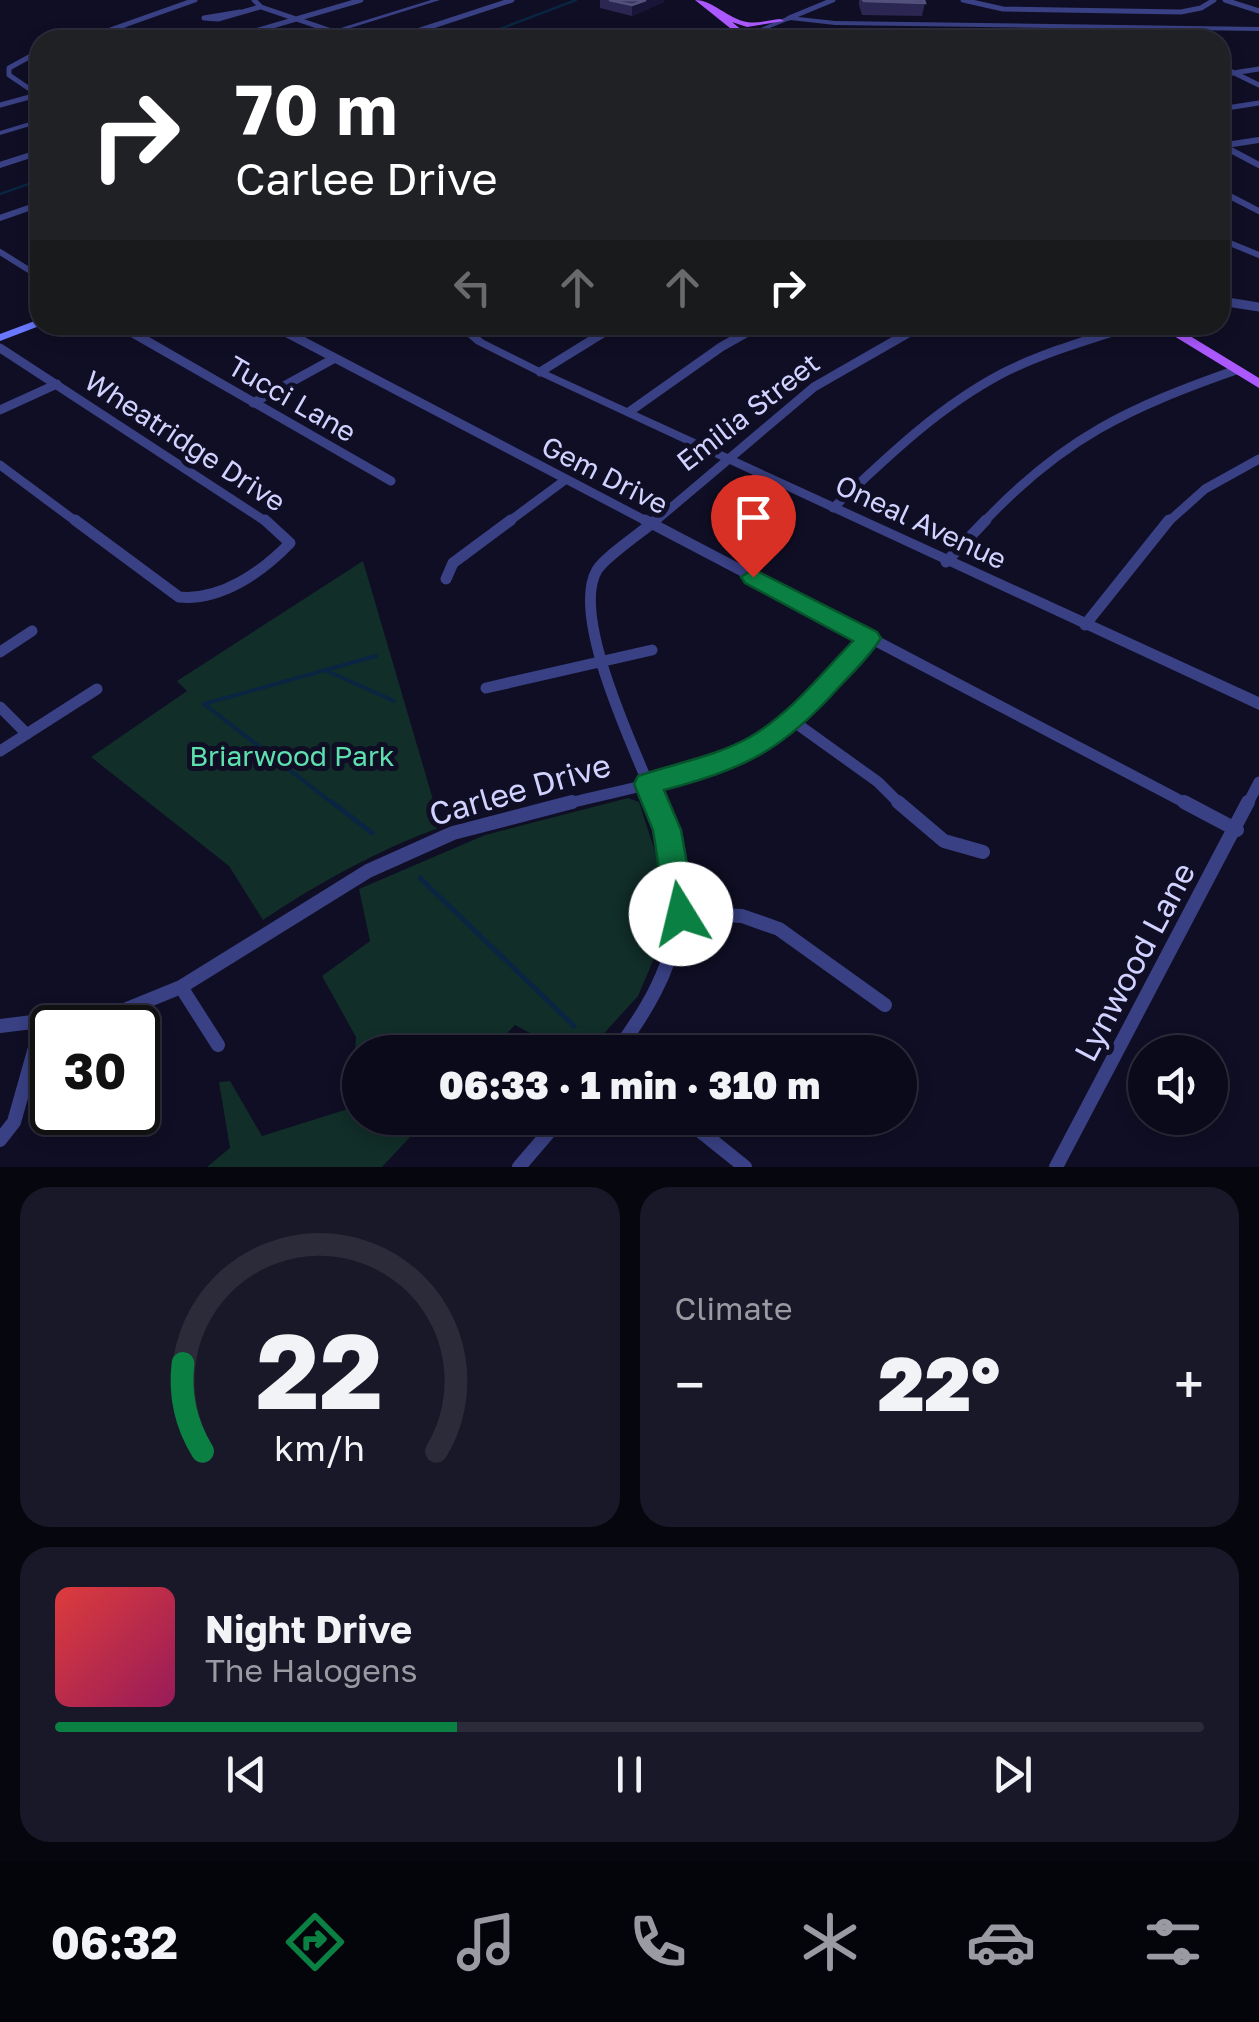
<!DOCTYPE html>
<html lang="en">
<head>
<meta charset="utf-8">
<style>
  :root { --surface:#0b0a1b; --page:#191828; --text:#f1f3f6; --muted:#9a9aa3; --line:#2b2b3a; --accent:#0b8043 }
  body { margin:0; font-family:"Golos Text",sans-serif; background:var(--page); color:var(--text); height:100vh; display:flex; flex-direction:column; font-size:38px; white-space:nowrap }
  * { box-sizing:border-box; margin:0 }
  p { font-size:32px; color:var(--muted) }
  .icon { flex:none; width:55px; height:55px; fill:none; stroke:currentColor; stroke-width:2; stroke-linecap:round; stroke-linejoin:round }
  .map { position:relative; height:1167px; overflow:hidden }
  .sheet { display:flex; flex-direction:column; gap:20px; padding:20px; background:#06060f; flex:1 }
  .sheet>* { flex:none }
  .top-card { position:absolute; left:30px; top:30px; width:1200px; height:305px; border-radius:30px; box-shadow:0 5px 15px #0003,0 0 0 2px var(--line); background:#202124; color:#fff; overflow:hidden }
  .buttons { position:absolute; left:1128px; top:1035px; display:grid; gap:20px }
  .buttons a { display:grid; place-items:center; width:100px; height:100px; border-radius:50%; background:var(--surface); box-shadow:0 5px 15px #0003,0 0 0 2px var(--line); font-size:50px }
  .speed { position:absolute; left:30px; top:1005px; display:flex; gap:20px; font-size:50px; font-weight:700; text-align:center }
  .speed>* { display:grid; place-content:center; width:130px; height:130px; border-radius:50%; background:var(--surface); box-shadow:0 5px 15px #0003,0 0 0 2px var(--line); line-height:1 }
  .speed .limit { border:5px solid #111; border-radius:15px; background:#fff; color:#111 }
  .pin { position:absolute; display:grid; place-items:center; width:85px; height:85px; color:#fff; margin:-102px -42px; border-radius:50% 50% 50% 0; rotate:-45deg; box-shadow:0 0 10px #0007 }
  .pin .icon { rotate:45deg }
  .me { position:absolute; width:110px; margin:-55px; rotate:351deg; stroke-linejoin:round; filter:drop-shadow(0 0 8px #0008) }
  .turn { display:flex; align-items:center; gap:35px; height:210px; padding:0 40px; font-size:45px }
  .turn .icon { width:130px; height:130px; stroke-width:2.5 }
  .turn b { display:block; font-size:70px; line-height:85px }
  .lanes { display:flex; align-items:center; height:95px; padding:0 40px; background:#0003; justify-content:center; gap:50px; direction:ltr }
  .lanes .off { opacity:.35 }
  .big { font-size:75px; font-weight:800; line-height:1.1 }
  .sheet .tile { flex:1; display:flex; flex-direction:column; justify-content:center; gap:15px; min-width:0; padding:0 35px; border-radius:30px; background:var(--page) }
  .sheet .dial { align-items:center; gap:0 }
  .dial svg { height:260px; overflow:visible; fill:none; stroke:var(--line); stroke-width:7; stroke-linecap:round; text-anchor:middle }
  .dial text { fill:var(--text); stroke:none }
  .song { display:flex; align-items:center; gap:30px }
  .cover { width:120px; height:120px; border-radius:15px; background:linear-gradient(135deg,hsl(0 70% 55%),hsl(330 70% 35%)) }
  .played { height:10px; border-radius:5px; background:linear-gradient(90deg,var(--accent) 35%,var(--line) 35%) }
  .keys { display:flex; justify-content:space-around; direction:ltr }
  .heat { display:flex; justify-content:space-between; align-items:center; font-size:55px; direction:ltr }
  .sheet .tiles { flex:1; display:grid; gap:20px; grid-template-columns:1fr 1fr }
  .tile:last-child { grid-column:span 2 }
  .trip { position:absolute; left:342px; top:1035px; width:575px; height:100px; border-radius:50px; background:var(--surface); box-shadow:0 5px 15px #0003,0 0 0 2px var(--line); font-weight:800; line-height:100px; text-align:center }
  .tabs { display:flex; height:160px; justify-content:space-around; align-items:center; background:#04040b; color:var(--muted) }
  .tabs .icon { width:70px; height:70px }
  .tabs .active { color:var(--accent) }
  .tabs b { font-size:45px; color:var(--text) }
  .map>svg:first-child { display:block }
  .green { fill:#112e29 }
  .lines { fill:none; stroke-linecap:round; stroke-linejoin:round }
  .stream-far2 { stroke:#0a2541; stroke-width:2.5 }
  .stream-far1 { stroke:#0a2541; stroke-width:4 }
  .stream { stroke:#0a2541; stroke-width:5 }
  .minor-far4 { stroke:#394083; stroke-width:5 }
  .minor-far3 { stroke:#394083; stroke-width:6 }
  .minor-far2 { stroke:#394083; stroke-width:9 }
  .minor-far1 { stroke:#394083; stroke-width:11 }
  .minor { stroke:#394083; stroke-width:14 }
  .tertiary { fill:#394083; fill-rule:evenodd }
  .secondary { fill:#6978fe; fill-rule:evenodd }
  .primary { fill:#ab59fe; fill-rule:evenodd }
  .wall { fill:#2b2752 }
  .shaded-wall { fill:#181538 }
  .building { fill:#3c3965; stroke:#54517d; stroke-width:2.5 }
  .route { fill:#0b8043; stroke:#07532c; stroke-width:2.5 }
  .labels { text-anchor:middle; stroke-width:10; stroke-linejoin:round; paint-order:stroke }
  .street-label { font-size:28px; fill:#d1d2ff; stroke:#0f0e24 }
  .park-label { font-size:28px; fill:#5ddfae; stroke:#0f0e24 }
  .near-street-label { font-size:32px; fill:#d1d2ff; stroke:#0f0e24 }
</style>
</head>
<body>
<div class="map">
<svg width="1259" height="1167" viewBox="0 0 1259 1167">
  <rect width="100%" height="100%" fill="#0f0e24"/>
  <path class="green" d="M363 561 441 827C376 851 320 882 263 920L229 866 91 757 187 691 177 681Z
    M628 798 639 802 665 882 664 918 655 956 638 996 587 1052H566L515 1025 489 1052H360V1118H428L382 1167H207L230 1148 219 1082 230 1081 262 1136 351 1108 356 1037 322 976 370 941 359 889 485 835Z"/>
  <g class="lines">
    <path class="stream-far2" d="M471 40 576 0
      M0 194 40 180"/>
    <path class="stream-far1" d="M325 670 394 701
      M204 704 335 805
      M204 704 376 656"/>
    <path class="stream" d="M332 802 372 833
      M420 878 574 1026"/>
    <path class="minor-far4" d="M254 0 261 7 358 40
      M963 0 1003 9 1181 12 1201 8 1214 0
      M1225 0 1259 11
      M240 12 204 18 218 19 260 7
      M789 18 833 0
      M119 31 142 39 154 35 124 30
      M82 40 195 0
      M225 40 361 0
      M390 40 512 0
      M40 51 9 68V75L40 96
      M1220 66 1259 85
      M1220 75 1259 69
      M0 105 37 95
      M1220 109 1259 103"/>
    <path class="minor-far3" d="M1226 145 1259 140
      M1223 146 1259 165
      M0 165 40 152
      M1220 191 1259 211
      M0 218 40 204
      M1220 239 1259 255
      M0 252 40 277
      M1220 301 1237 304"/>
    <path class="minor-far2" d="M1221 301 1259 307
      M119 325 391 481
      M272 325 650 523
      M0 348 268 523
      M540 372 616 325
      M253 403 335 358
      M0 410 57 384
      M629 412 721 347 760 325
      M0 465 78 523
      M833 508C886 458 938 407 1003 373 1045 352 1091 339 1135 325
      M507 523 565 480
      M653 523 814 387 922 325
      M983 523C1063 438 1128 408 1236 370
      M1167 523 1205 489 1259 459"/>
    <path class="minor-far1" d="M75 520 179 597C221 601 262 572 290 543L265 520
      M645 520 1189 805
      M656 520C642 532 606 556 597 570 569 617 638 756 657 805
      M946 562 986 520
      M446 579 453 563 511 520
      M1085 625 1169 520
      M0 652 32 631
      M486 688 652 650
      M0 707 27 734
      M793 721 878 782 901 805
      M0 751 97 689
      M562 805C639 785 728 774 791 722 820 699 844 665 869 638
      M1247 805 1259 782"/>
    <path class="minor" d="M898 802 944 841 983 852
      M1184 802 1237 830
      M681 913 742 916 779 929 885 1005
      M181 987 218 1045
      M0 1026 122 1011 181 987 368 871 453 833 572 802
      M616 1052C680 966 697 905 656 802
      M684 1118 745 1167
      M0 1140 14 1122 42 1023
      M519 1167 561 1118
      M1056 1167 1248 802"/>
    <path class="tertiary" d="M431 0H440L312 40H302Z
      M789 16 835 21 1259 27V31L835 25 790 20 747 37 742 36Z
      M40 119V123L0 135V131Z
      M454 325H465L484 340 544 370 1259 697V710L536 374 476 344Z"/>
    <path class="secondary" d="M40 319V325H42L0 341V334Z"/>
    <path class="primary" d="M695 0C713 0 728 19 747 22 757 24 770 20 780 19L784 21 747 27 732 22 754 40H745Z
      M1156 325H1172L1259 378V388Z"/>
  </g>
  <path class="wall" d="M600 0H664V2L632 16 600 8Z
    M859 0H924L925 3 922 16 862 15 859 5Z"/>
  <path class="shaded-wall" d="M646 0H664V2L632 16V5Z"/>
  <path class="building" d="M609 0H646L632 5Z
    M863 0H924L925 3 864 1Z
    M1017 33 1031 40H967Z"/>
  <path class="route" d="M753 569 877 632 881 638C870 656 854 671 840 686 784 749 746 769 664 790L681 830 696 914 692 923 681 927 670 923 666 914 653 830 634 784 638 776C675 763 715 757 750 737 791 713 820 675 853 641L745 583 741 577Z"/>
  <g class="labels">
    <g class="street-label">
      <text transform="translate(292 399) rotate(30)" y="10">Tucci Lane</text>
      <text transform="translate(748 412) rotate(-38)" y="10">Emilia Street</text>
      <text transform="translate(185 441) rotate(33)" y="10">Wheatridge Drive</text>
      <text transform="translate(605 475) rotate(27)" y="10">Gem Drive</text>
      <text transform="translate(921 522) rotate(25)" y="10">Oneal Avenue</text>
    </g>
    <g class="park-label">
      <text x="292" y="766">Briarwood Park</text>
    </g>
    <g class="near-street-label">
      <text transform="translate(520 790) rotate(-16)" y="11">Carlee Drive</text>
      <text transform="translate(1135 962) rotate(-62)" y="11">Lynwood Lane</text>
    </g>
  </g>
</svg>
<div class="buttons">
<a><svg class="icon" aria-label="sound" viewBox="0 0 24 24"><path d="M4 9h4l5-4v14l-5-4H4zM17 9q2 3 0 6"/></svg></a>
</div>
<div class="speed"><div class="limit">30</div></div>
<div class="pin" style="left:753px;top:577px;background:#d93025"><svg class="icon" aria-label="arrive" viewBox="0 0 24 24"><path d="M6 21V4h12l-3 4 3 4H6"/></svg></div>
<svg class="me" style="left:681px;top:914px" viewBox="-20 -20 40 40"><circle r="19" fill="#fff"/><path d="M0-13L10 11 0 6-10 11z" fill="#0b8043"/></svg>
<div class="trip">06:33 · 1 min · 310 m</div>
<div class="top-card">
<div class="turn"><svg class="icon" aria-label="right" viewBox="0 0 24 24"><path d="M7 20v-9h11M14 6l5 5-5 5"/></svg><div><b>70 m</b>Carlee Drive</div></div>
<div class="lanes"><svg class="icon off" aria-label="left" viewBox="0 0 24 24"><path d="M17 20v-9H6M10 6l-5 5 5 5"/></svg><svg class="icon off" aria-label="ahead" viewBox="0 0 24 24"><path d="M12 20V5M6 11l6-6 6 6"/></svg><svg class="icon off" aria-label="ahead" viewBox="0 0 24 24"><path d="M12 20V5M6 11l6-6 6 6"/></svg><svg class="icon" aria-label="right" viewBox="0 0 24 24"><path d="M7 20v-9h11M14 6l5 5-5 5"/></svg></div>
</div>
</div>
<section class="sheet">
<div class="tiles">
<div class="tile dial"><svg viewBox="0 0 100 80">
<path d="M14 69A42 42 0 1 1 86 69"/>
<path d="M14 69A42 42 0 0 1 8 42" stroke="#0b8043"/>
<text x="50" y="56" font-size="32" font-weight="700">22</text>
<text x="50" y="72" font-size="11">km/h</text>
</svg></div>
<div class="tile"><p>Climate</p>
<div class="heat"><a>−</a><b class="big">22°</b><a>+</a></div>
</div>
<div class="tile">
<div class="song"><i class="cover"></i><div><b>Night Drive</b><p>The Halogens</p></div></div>
<div class="played"></div>
<div class="keys"><svg class="icon" aria-label="previous" viewBox="0 0 24 24"><path d="M18 5L8 12l10 7zM5 5v14"/></svg><svg class="icon" aria-label="pause" viewBox="0 0 24 24"><path d="M8 5v14M16 5v14"/></svg><svg class="icon" aria-label="next" viewBox="0 0 24 24"><path d="M6 5l10 7-10 7zM19 5v14"/></svg></div>
</div>
</div>
</section>
<nav class="tabs">
<b>06:32</b>
<svg class="icon active" aria-label="directions" viewBox="0 0 24 24"><path d="M12 3l9 9-9 9-9-9zM9 14v-3h6M13 9l2 2-2 2"/></svg>
<svg class="icon" aria-label="music" viewBox="0 0 24 24"><path d="M9 18V5l10-2v13"/><circle cx="6" cy="18" r="3"/><circle cx="16" cy="16" r="3"/></svg>
<svg class="icon" aria-label="phone" viewBox="0 0 24 24"><path d="M5 4h4l2 5-3 2q2 4 5 5l2-3 5 2v4C11 20 4 13 5 4z"/></svg>
<svg class="icon" aria-label="climate" viewBox="0 0 24 24"><path d="M12 3v18M4 7l16 10M4 17L20 7"/></svg>
<svg class="icon" aria-label="car" viewBox="0 0 24 24"><path d="M5 17H2v-5l4-1 3-4h7l3 4 3 1v5h-3M9 17h6M6 11h13"/><circle cx="7" cy="17" r="2"/><circle cx="17" cy="17" r="2"/></svg>
<svg class="icon" aria-label="filters" viewBox="0 0 24 24"><path d="M4 7h16M4 17h16"/><circle cx="9" cy="7" r="2"/><circle cx="15" cy="17" r="2"/></svg>
</nav>
</body>
</html>
